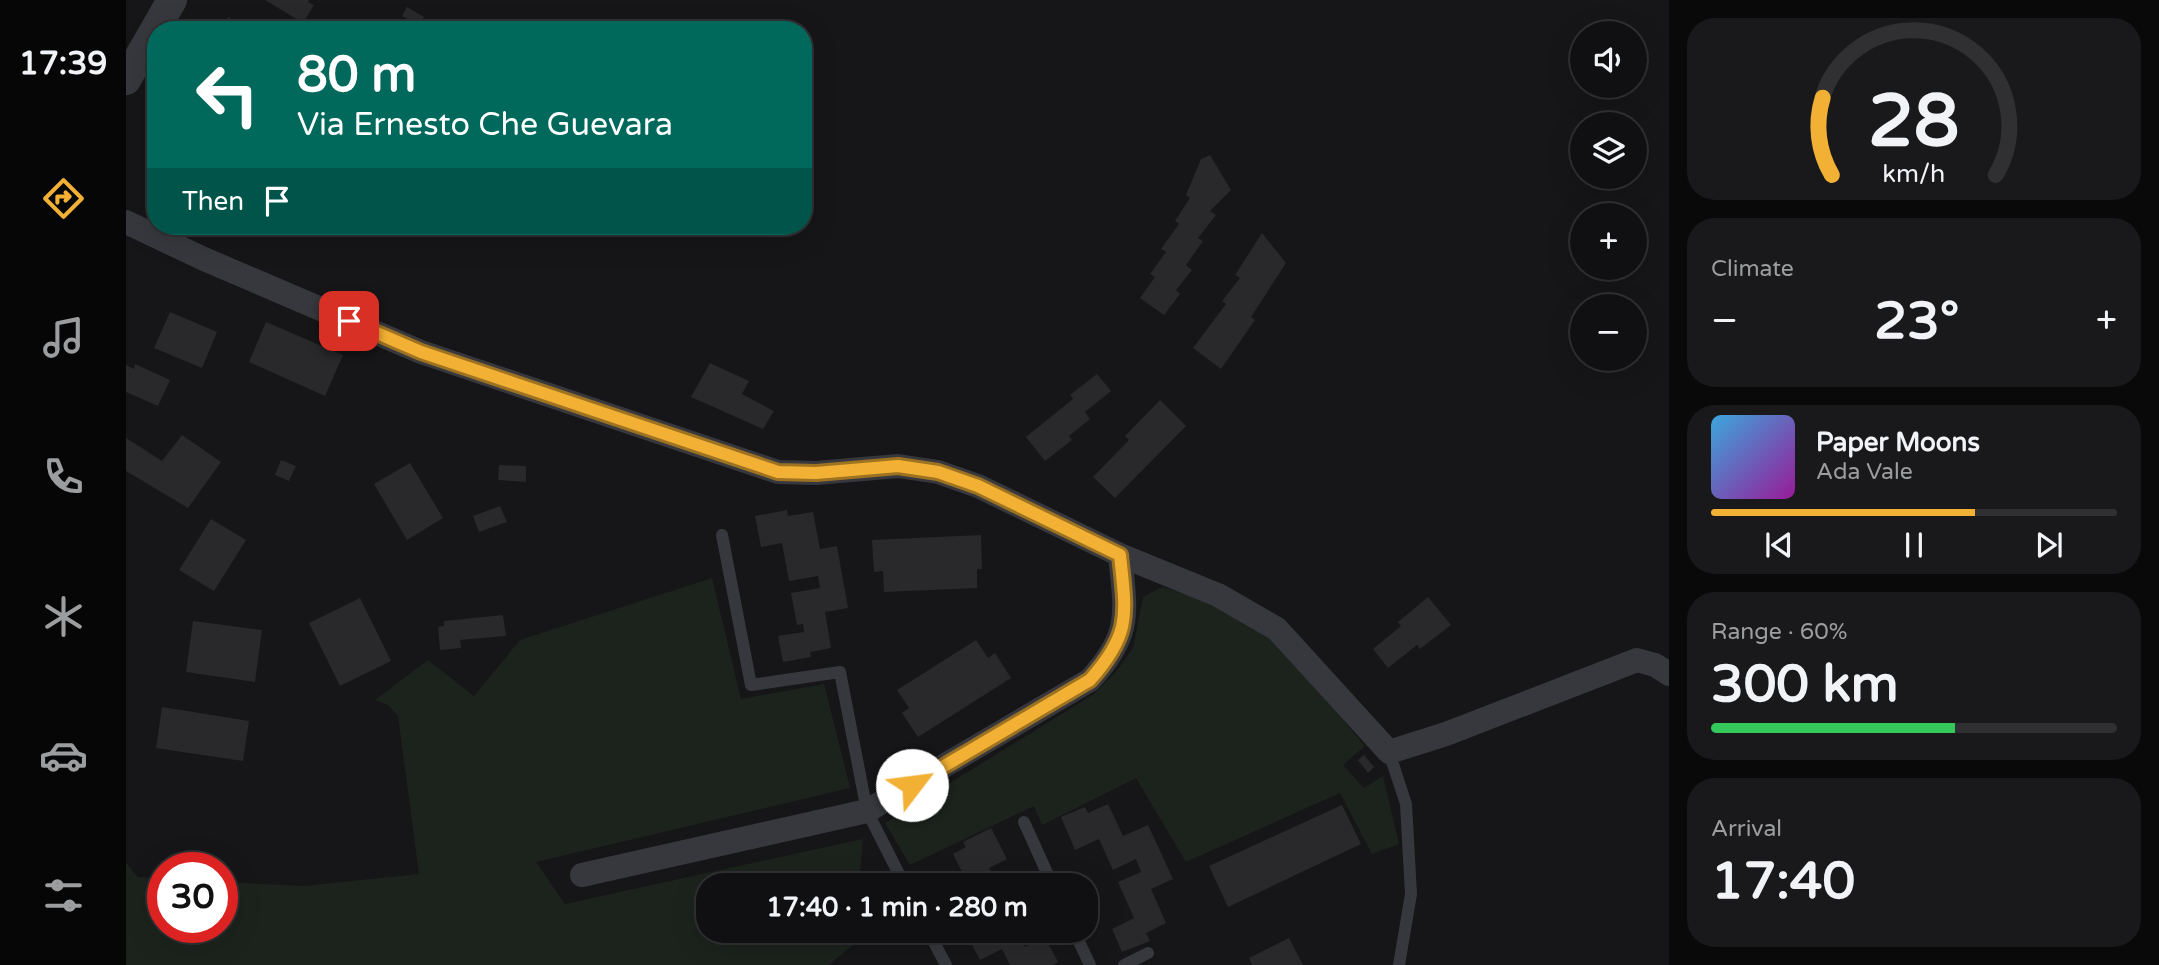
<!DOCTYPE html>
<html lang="en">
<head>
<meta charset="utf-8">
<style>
  :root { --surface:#101012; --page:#19191b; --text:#f1f3f6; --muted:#9c9d9f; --line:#303032; --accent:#f2b134 }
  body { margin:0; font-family:"Varela Round",sans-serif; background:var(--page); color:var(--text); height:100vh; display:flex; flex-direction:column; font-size:26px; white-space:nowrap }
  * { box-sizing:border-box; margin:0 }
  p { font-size:23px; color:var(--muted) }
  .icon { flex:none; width:38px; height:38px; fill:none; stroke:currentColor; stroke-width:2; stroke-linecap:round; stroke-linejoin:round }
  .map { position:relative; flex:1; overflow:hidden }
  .drawer { display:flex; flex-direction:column; gap:18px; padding:18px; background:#09090a; width:490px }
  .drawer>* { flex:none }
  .guide { position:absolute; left:21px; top:21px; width:665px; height:214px; border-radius:28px; box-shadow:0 7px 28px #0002,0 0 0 2px var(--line); background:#00695c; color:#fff; overflow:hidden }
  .buttons { position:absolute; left:1444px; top:21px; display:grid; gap:14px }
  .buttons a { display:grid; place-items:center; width:77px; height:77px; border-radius:50%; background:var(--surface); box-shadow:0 7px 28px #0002,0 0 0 2px var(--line); font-size:35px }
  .speed { position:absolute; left:21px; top:852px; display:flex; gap:14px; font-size:35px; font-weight:700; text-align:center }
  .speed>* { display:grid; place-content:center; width:91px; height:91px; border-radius:50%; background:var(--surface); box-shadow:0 7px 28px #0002,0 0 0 2px var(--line); line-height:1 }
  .speed .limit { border:10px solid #d22; background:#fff; color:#111 }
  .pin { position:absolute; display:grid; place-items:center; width:60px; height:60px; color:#fff; margin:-30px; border-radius:14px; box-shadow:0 4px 10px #0006 }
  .me { position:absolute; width:77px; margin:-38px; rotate:60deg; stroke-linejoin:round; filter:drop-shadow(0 0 5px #0008) }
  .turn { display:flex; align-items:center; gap:24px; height:147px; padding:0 35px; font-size:32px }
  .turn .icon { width:91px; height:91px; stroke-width:2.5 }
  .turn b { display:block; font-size:49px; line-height:60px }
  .then { display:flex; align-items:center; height:66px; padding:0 35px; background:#0003; gap:14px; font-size:26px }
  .big { font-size:52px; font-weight:700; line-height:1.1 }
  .drawer .card { flex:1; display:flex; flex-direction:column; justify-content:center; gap:10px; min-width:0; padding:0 24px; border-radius:28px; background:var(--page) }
  .drawer .dial { align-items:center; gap:0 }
  .dial svg { height:182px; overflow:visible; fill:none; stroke:var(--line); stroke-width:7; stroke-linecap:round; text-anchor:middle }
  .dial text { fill:var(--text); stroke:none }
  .song { display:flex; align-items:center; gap:21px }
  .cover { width:84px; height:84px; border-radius:10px; background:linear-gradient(135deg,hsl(200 70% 55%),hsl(300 70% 35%)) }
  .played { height:7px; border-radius:4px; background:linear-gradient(90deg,var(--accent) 65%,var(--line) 65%) }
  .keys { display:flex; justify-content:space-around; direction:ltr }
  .heat { display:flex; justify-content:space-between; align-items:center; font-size:38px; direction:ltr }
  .charge { height:10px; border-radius:5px; background:linear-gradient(90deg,#34c759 60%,var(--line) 0) }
  .trip { position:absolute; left:570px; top:873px; width:402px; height:70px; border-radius:28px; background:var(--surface); box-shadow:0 7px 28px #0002,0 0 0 2px var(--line); font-weight:700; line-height:70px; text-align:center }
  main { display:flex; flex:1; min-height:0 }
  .menu { display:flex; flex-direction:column; width:126px; justify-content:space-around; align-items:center; background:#060607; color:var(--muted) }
  .menu .icon { width:49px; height:49px }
  .menu .selected { color:var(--accent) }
  .menu b { font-size:32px; color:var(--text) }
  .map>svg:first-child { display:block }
  .green { fill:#1c231d }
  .building { fill:#29292c }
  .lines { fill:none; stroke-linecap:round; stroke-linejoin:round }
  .service { stroke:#37383d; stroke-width:12 }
  .minor { stroke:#37383d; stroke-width:24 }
  .tertiary { stroke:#37383d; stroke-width:30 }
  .route-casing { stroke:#9d7322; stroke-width:18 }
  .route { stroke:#f2b134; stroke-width:12 }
</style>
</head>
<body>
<main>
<nav class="menu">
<b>17:39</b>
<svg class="icon selected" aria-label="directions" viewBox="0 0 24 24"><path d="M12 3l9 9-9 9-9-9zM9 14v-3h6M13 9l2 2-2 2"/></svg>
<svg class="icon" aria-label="music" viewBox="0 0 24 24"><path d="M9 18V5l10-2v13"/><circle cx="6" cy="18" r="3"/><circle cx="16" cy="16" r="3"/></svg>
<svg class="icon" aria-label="phone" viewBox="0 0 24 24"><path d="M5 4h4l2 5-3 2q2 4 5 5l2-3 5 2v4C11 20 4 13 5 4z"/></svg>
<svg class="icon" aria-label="climate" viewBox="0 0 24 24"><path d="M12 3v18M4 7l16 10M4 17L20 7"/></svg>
<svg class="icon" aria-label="car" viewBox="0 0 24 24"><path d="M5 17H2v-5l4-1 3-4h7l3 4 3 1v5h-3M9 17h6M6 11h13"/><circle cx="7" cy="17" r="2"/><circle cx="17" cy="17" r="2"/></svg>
<svg class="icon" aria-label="filters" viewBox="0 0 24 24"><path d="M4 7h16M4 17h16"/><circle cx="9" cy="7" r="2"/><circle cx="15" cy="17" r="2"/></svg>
</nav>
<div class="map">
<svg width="1543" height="965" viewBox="0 0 1543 965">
  <rect width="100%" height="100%" fill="#161618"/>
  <path class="green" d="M586 578 615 699 698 684 724 788 410 862 439 904 737 839 733 885 583 886V931H729L728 944 703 965H0V863L12 877 37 878V928H96V882L178 886 293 874 272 716 262 705 249 700 302 660 348 696 394 640Z
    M1036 587 1080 600 1148 639 1239 746 1217 765 1238 788 1257 776 1273 844 1246 854 1214 793 1060 862 1010 778 916 825 908 806 784 865 759 823 968 694 989 673 1007 648 1017 597Z"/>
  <path class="building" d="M139 0H183L182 2 188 5 177 23Z
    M281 7 298 17 293 25 276 16Z
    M102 17 124 30H94Z
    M1084 155 1105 190 1084 211 1090 215 1072 238 1077 241 1060 265 1066 270 1050 290 1054 294 1038 315 1014 298 1029 277 1024 274 1040 252 1035 249 1053 224 1049 221 1064 198 1060 195 1075 159Z
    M1136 233 1160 263 1125 317 1129 320 1095 369 1067 348 1100 304 1096 301 1114 278 1109 275Z
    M44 312 91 332 76 368 28 348Z
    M140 322 217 355 199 396 123 362Z
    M584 363 623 381 616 394 648 411 637 429 565 397Z
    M9 364 44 380 32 406 0 392V365L8 369Z
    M971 374 985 391 959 412 964 419 943 436 946 440 919 461 900 437 947 399 944 395Z
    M1034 400 1060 426 989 498 967 477 1003 440 999 436Z
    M56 435 95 462 62 508 0 471V438L36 461Z
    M155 460 170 466 163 481 149 475Z
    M284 463 317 518 281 540 248 484Z
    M373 465 400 466V482L372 480Z
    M374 506 381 522 353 532 347 516Z
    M661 510 662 516 687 512 694 549 711 546 722 608 699 612 705 648 684 652 685 657 657 662 652 636 678 632 677 624 671 625 665 593 694 588 692 576 663 581 656 543 635 547 629 516Z
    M85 519 120 540 88 591 53 570Z
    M855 535 856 569H851V588L758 592 757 571 748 572 746 540Z
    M1302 597 1325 625 1294 649 1291 645 1262 668 1247 649 1275 626 1272 622Z
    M234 598 265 661 214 686 183 623Z
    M377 615 380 636 334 640 335 648 314 650 312 627 318 626V621Z
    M67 621 136 630 129 682 60 672Z
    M850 640 862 658 869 653 885 678 792 737 776 713 783 708 771 690Z
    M36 707 123 721 117 761 30 748Z
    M1238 755 1248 767 1242 773 1232 760Z
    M982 804 997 836 1022 825 1047 879 1025 889 1040 923 1020 933 1024 941 996 952 986 929 1008 918 992 882 1015 872 1010 859 987 870 973 839 949 850 935 817 959 807 962 813Z
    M1216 805 1235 844 1102 907 1083 866Z
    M865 828 881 859 863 868 872 886H834L841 882 827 854 840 847 837 842Z
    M839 931H891L899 947 919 937 932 962 927 965H884L876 949 854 960Z
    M1163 938 1177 965H1126L1123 958Z"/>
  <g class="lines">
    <path class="service" d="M596 535 625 685 714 672 741 811 779 886
      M1263 752 1280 804 1285 894 1273 965
      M898 822 927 886
      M802 931 820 965
      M948 931 964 965
      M998 965 1022 953"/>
    <path class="minor" d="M0 222 78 259 295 352 652 472 690 473 772 466 812 472 852 486 994 555 1092 595 1151 629 1263 752 1320 734 1511 660 1529 665 1543 674
      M456 875 741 811 964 680C1006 634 1000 614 994 555"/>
    <path class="tertiary" d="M0 80 46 0"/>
  </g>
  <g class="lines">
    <g class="route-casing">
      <path id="route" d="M223 321 295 352 652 472 690 473 772 466 812 472 852 486 994 555C1000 614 1006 633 964 680L786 785"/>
    </g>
    <use href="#route" class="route"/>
  </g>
</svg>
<div class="buttons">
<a><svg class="icon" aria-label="sound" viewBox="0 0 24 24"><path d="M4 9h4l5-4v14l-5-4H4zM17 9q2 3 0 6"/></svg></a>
<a><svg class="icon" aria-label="layers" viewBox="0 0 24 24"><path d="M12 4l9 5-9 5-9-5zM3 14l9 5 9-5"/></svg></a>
<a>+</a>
<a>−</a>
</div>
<div class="speed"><div class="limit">30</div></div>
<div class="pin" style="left:223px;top:321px;background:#d93025"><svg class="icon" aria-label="arrive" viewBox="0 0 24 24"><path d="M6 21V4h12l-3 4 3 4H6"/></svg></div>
<svg class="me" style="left:786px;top:785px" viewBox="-20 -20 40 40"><circle r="19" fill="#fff"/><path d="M0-13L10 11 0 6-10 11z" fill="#f2b134"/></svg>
<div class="trip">17:40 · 1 min · 280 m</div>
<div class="guide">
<div class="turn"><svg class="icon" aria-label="left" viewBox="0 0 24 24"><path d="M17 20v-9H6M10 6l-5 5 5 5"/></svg><div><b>80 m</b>Via Ernesto Che Guevara</div></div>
<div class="then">Then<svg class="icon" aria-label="arrive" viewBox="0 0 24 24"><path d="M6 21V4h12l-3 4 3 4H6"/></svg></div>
</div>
</div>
<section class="drawer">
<div class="card dial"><svg viewBox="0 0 100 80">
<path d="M14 69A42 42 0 1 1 86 69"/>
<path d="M14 69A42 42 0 0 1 10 35" stroke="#f2b134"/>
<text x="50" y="56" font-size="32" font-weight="700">28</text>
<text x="50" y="72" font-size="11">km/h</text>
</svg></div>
<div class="card"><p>Climate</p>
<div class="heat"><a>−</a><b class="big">23°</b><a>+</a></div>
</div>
<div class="card">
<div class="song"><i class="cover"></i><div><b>Paper Moons</b><p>Ada Vale</p></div></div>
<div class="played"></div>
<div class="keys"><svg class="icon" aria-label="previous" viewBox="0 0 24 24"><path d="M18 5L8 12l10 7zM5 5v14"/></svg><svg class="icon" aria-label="pause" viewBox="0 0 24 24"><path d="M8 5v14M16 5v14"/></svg><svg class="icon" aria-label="next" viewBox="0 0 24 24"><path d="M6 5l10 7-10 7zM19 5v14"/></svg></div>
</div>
<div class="card"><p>Range · 60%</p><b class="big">300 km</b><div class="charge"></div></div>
<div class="card"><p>Arrival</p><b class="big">17:40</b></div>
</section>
</main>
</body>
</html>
